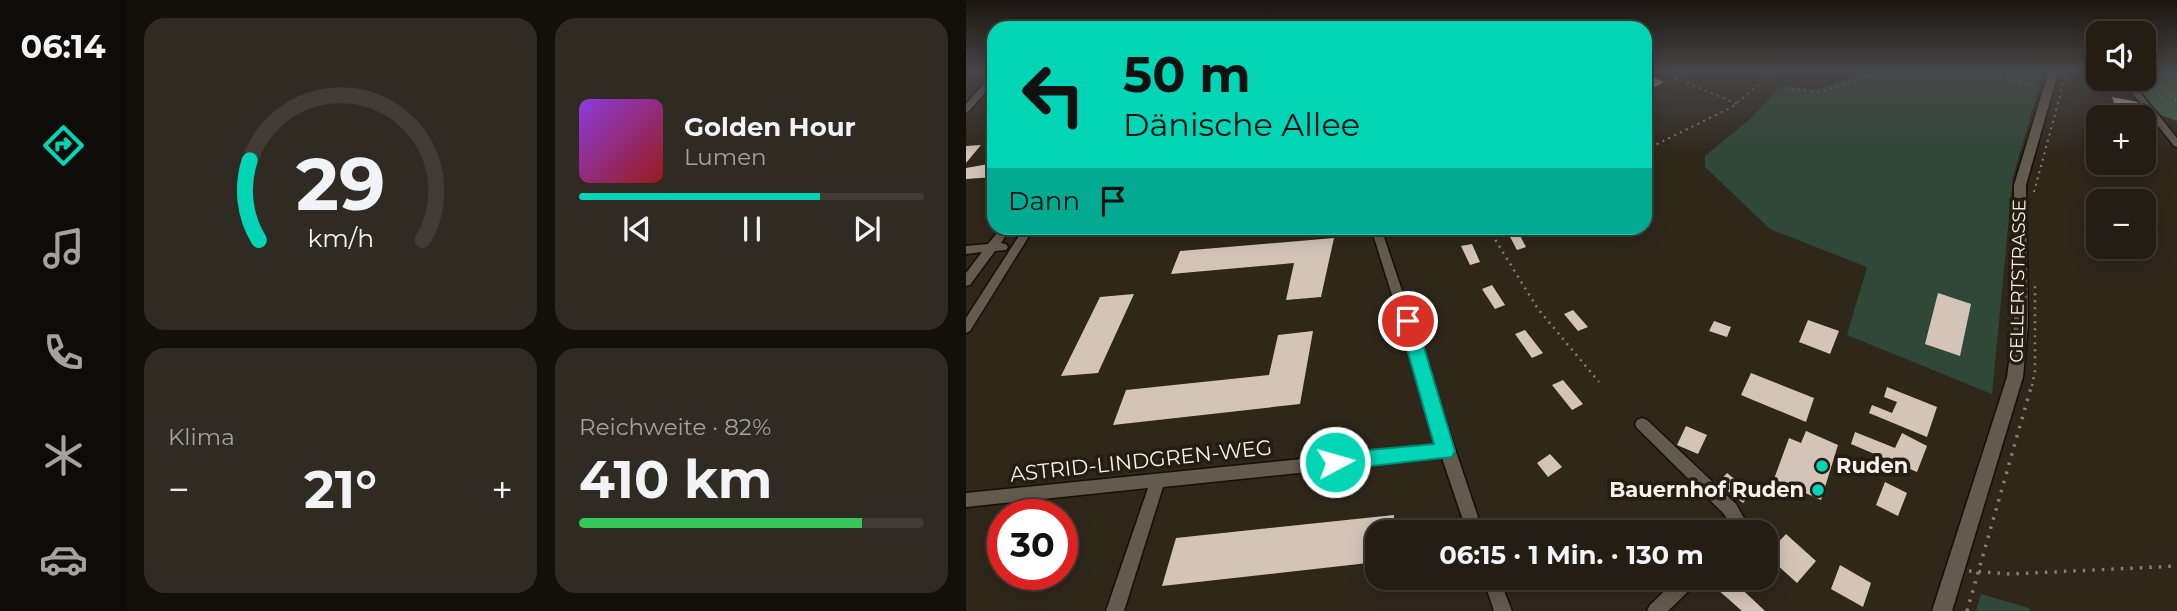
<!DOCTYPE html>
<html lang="de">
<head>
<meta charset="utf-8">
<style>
  :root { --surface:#231d14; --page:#2f2a22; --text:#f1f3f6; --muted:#a3a2a0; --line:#403b34; --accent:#02d5b6 }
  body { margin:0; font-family:Montserrat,sans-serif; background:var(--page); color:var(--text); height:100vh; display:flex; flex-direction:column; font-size:26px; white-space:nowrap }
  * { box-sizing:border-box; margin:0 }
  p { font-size:23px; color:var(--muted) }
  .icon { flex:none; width:38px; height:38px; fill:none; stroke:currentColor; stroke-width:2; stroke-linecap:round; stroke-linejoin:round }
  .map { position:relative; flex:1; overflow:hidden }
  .sheet { display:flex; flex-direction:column; gap:18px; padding:18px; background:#13100b; width:840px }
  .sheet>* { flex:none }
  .hud { position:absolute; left:21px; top:21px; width:665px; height:214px; border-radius:21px; box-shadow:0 4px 18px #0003,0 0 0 2px var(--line); background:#02d5b6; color:#111; overflow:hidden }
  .fabs { position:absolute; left:1120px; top:21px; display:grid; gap:14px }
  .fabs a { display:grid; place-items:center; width:70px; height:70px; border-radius:14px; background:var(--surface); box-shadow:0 4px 18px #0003,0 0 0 2px var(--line); font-size:35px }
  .speed { position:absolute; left:21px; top:499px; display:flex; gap:14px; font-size:35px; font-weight:700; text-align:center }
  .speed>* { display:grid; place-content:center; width:91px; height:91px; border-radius:50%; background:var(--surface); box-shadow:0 4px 18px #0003,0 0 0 2px var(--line); line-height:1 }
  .speed .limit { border:10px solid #d22; background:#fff; color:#111 }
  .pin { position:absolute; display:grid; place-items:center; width:60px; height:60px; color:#fff; margin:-30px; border:4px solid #fff; border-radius:50%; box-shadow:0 2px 7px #0007 }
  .me { position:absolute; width:77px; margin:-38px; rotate:84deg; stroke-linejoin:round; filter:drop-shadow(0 0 5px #0008) }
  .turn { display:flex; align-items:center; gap:24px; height:147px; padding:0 21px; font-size:32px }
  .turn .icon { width:91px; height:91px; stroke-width:2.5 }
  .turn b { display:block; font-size:49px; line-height:60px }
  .then { display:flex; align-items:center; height:66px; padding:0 21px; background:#0003; gap:14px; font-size:26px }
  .big { font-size:52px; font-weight:700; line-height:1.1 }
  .sheet .card { flex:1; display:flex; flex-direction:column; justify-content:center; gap:10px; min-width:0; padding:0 24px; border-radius:21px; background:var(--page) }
  .sheet .dial { align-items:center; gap:0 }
  .dial svg { height:182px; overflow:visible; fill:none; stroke:var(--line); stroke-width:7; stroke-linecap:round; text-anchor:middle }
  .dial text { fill:var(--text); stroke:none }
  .song { display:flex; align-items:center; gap:21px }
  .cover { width:84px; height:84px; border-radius:10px; background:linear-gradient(135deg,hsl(270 70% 55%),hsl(0 70% 35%)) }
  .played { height:7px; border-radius:4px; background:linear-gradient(90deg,var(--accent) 70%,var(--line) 70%) }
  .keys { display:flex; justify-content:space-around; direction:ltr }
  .heat { display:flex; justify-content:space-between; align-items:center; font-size:38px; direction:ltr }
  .charge { height:10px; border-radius:5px; background:linear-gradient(90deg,#34c759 82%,var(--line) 0) }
  .sheet .tiles { flex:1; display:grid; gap:18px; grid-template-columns:repeat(2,1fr) }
  .trip { position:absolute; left:399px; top:520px; width:413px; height:70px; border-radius:21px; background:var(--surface); box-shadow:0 4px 18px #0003,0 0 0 2px var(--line); font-weight:700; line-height:70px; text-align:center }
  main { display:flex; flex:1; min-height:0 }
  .dock { display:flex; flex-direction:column; width:126px; justify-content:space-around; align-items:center; background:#0e0c08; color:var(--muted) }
  .dock .icon { width:49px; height:49px }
  .dock .on { color:var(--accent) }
  .dock b { font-size:32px; color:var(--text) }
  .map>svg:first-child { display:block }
  .green { fill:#304838 }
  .forest { fill:#43644e }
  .building { fill:#d4c4b8 }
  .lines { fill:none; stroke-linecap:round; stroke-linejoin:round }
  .minor-casing { stroke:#170f05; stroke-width:3 }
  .tertiary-casing { stroke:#170f05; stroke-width:3 }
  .path-far2 { stroke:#877f75; stroke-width:2; stroke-dasharray:2 4.5; stroke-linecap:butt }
  .path-far1 { stroke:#877f75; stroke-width:2.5; stroke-dasharray:2 5; stroke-linecap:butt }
  .path { stroke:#877f75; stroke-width:3.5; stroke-dasharray:2.5 7; stroke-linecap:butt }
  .minor { fill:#645a4d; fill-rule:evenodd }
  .tertiary { fill:#645a4d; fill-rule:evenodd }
  .route { fill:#02d5b6; stroke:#018a76; stroke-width:2 }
  .poi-dot { fill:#02d5b6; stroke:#251d11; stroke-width:2.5 }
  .labels { text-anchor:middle; stroke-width:7; stroke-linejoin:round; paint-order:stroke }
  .street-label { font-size:18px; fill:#f7f1e9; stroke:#251d11 }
  .near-street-label { font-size:21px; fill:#f7f1e9; stroke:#251d11 }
  .near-poi-label { font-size:21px; font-weight:bold; fill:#f7f1e9; stroke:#251d11; text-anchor:start }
</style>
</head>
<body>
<main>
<nav class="dock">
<b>06:14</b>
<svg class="icon on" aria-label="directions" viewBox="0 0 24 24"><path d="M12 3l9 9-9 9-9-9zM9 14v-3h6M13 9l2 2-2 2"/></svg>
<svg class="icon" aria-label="music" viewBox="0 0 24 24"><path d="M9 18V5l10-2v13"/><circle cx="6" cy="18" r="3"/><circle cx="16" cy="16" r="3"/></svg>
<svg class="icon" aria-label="phone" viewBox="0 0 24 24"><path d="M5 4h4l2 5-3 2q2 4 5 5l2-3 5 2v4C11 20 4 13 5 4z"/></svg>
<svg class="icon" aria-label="climate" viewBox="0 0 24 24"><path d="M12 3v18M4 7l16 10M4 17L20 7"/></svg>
<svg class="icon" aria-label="car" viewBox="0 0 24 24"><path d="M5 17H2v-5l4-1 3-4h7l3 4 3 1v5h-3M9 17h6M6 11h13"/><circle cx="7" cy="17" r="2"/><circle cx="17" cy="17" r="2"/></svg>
</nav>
<section class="sheet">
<div class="tiles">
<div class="card dial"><svg viewBox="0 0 100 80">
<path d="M14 69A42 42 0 1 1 86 69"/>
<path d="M14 69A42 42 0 0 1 10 34" stroke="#02d5b6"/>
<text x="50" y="56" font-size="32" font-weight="700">29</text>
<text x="50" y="72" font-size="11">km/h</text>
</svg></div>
<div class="card">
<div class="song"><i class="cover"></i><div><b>Golden Hour</b><p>Lumen</p></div></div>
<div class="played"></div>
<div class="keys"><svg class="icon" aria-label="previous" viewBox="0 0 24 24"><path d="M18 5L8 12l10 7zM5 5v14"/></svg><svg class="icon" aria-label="pause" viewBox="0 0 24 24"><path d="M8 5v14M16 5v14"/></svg><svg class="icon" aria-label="next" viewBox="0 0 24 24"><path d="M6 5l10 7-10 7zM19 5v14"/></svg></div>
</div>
<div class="card"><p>Klima</p>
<div class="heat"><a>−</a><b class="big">21°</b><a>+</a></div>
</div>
<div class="card"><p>Reichweite · 82%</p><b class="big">410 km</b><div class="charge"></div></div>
</div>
</section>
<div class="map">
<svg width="1211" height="611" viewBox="0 0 1211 611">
  <rect width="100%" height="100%" fill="#2f271a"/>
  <path class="green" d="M912 70H1078L1047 177 1026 394 881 335 901 267 804 229 739 167V156L784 119 815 86 850 90Z
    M1015 594 1063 608 1064 611H1010Z"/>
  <path class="forest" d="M1178 70H1211V121L1195 115 1163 79H1178Z"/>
  <path class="building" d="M679 73 698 82 689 87 679 82Z
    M1146 97 1172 102 1174 108 1148 103Z
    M15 145 0 163V146Z
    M28 163V177L0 179V168Z
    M552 232 560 247 551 250 543 235Z
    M368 238 355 297 320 300 328 263 205 274 214 251Z
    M506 244 514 262 504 265 495 246Z
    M526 285 539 305 529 309 516 289Z
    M972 293 1005 304 994 356 959 344Z
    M168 294 132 373 95 376 134 297Z
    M607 310 622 327 612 331 598 314Z
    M842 320 873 331 864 354 833 342Z
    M748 321 765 327 761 337 743 331Z
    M559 330 577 353 566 358 549 334Z
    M347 331 334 404 147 425 160 390 303 375 312 335Z
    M785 373 848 398 840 422 775 395Z
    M597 380 617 404 606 410 586 385Z
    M921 387 971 407 961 437 903 413 906 405 926 413 931 402 918 397Z
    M720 426 741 435 732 454 711 445Z
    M840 431 872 445 855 500 808 479 823 438 835 443Z
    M889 432 929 448 936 433 961 446 951 472 885 444Z
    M584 454 596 467 582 477 571 463Z
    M761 473 786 493 777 503 752 483Z
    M919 482 941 493 932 516 910 505Z
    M428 515 427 532H411V562L196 586 210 538Z
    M820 534 850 561 831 583 800 555Z
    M874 565 905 583 897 607 865 589Z
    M761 578H764L799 611H776L751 589Z"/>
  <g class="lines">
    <g class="minor-casing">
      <path id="minor" d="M28 75V83L3 111 0 112V104L25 76Z
        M1155 79H1163L1211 138V147L1208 146Z
        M35 228H45L35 243 40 244 42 247 40 250 29 251 4 285 0 286V273L16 252 0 254V246L22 244Z
        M58 228H68L4 331 0 333V318Z
        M405 228H415L517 532H501L476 458 197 487 158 611H140L182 488 0 507V493L473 445Z
        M676 418 681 420 770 504 783 527 781 532H762L765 526 758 514 671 428 669 424 671 420Z
        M517 578H533L546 611H528Z
        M712 578H732L730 584 702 611H681L684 605Z"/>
    </g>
    <g class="tertiary-casing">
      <path id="tertiary" d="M1083 70H1093L1060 185 1062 324 1057 377 986 611H966L1041 377 1048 324V185Z"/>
    </g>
    <path class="path-far2" d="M691 70 771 104
      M1002 70 1070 86
      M1178 75 1211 101
      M819 88 854 92 918 70
      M679 150 766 107 810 70
      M1068 192 1101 70"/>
    <path class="path-far1" d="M522 228 572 309 633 382
      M1066 386 1069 371V282"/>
    <path class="path" d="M1003 571 1045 574 1211 566
      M1001 611 1066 384"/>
    <use href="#minor" class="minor"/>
    <use href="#tertiary" class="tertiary"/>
  </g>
  <linearGradient id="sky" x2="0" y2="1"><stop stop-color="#1a150e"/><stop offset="0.45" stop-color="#474749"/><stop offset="1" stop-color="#474749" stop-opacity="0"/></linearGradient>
  <rect width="1211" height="156" fill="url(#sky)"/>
  <path class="route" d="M442 315 450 321 489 451 486 457 369 470 362 468 359 462 362 456 369 453 468 444 433 321Z"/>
  <g class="poi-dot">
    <circle cx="856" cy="466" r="7"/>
    <circle cx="852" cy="490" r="7"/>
  </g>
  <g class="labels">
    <g class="street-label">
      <text transform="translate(1052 281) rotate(-89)" y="6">GELLERTSTRASSE</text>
    </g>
    <g class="near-street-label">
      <text transform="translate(175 461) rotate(-6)" y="7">ASTRID-LINDGREN-WEG</text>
    </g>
    <g class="near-poi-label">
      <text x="870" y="473">Ruden</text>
      <text x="838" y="497" text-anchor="end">Bauernhof Ruden</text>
    </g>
  </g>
</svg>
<div class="fabs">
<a><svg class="icon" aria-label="sound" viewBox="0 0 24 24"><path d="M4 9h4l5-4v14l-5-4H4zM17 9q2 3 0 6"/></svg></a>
<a>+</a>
<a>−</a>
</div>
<div class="speed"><div class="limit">30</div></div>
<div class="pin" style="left:442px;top:321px;background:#d93025"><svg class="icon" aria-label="arrive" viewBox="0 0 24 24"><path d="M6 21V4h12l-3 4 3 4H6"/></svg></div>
<svg class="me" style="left:369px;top:462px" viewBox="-20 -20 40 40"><circle r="17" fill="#02d5b6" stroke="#fff" stroke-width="3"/><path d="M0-11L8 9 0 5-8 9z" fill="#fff"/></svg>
<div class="trip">06:15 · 1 Min. · 130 m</div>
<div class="hud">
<div class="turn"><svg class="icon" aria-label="left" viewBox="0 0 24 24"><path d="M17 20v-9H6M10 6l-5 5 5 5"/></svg><div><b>50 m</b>Dänische Allee</div></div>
<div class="then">Dann<svg class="icon" aria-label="arrive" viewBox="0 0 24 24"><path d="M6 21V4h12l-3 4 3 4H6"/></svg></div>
</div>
</div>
</main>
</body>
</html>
